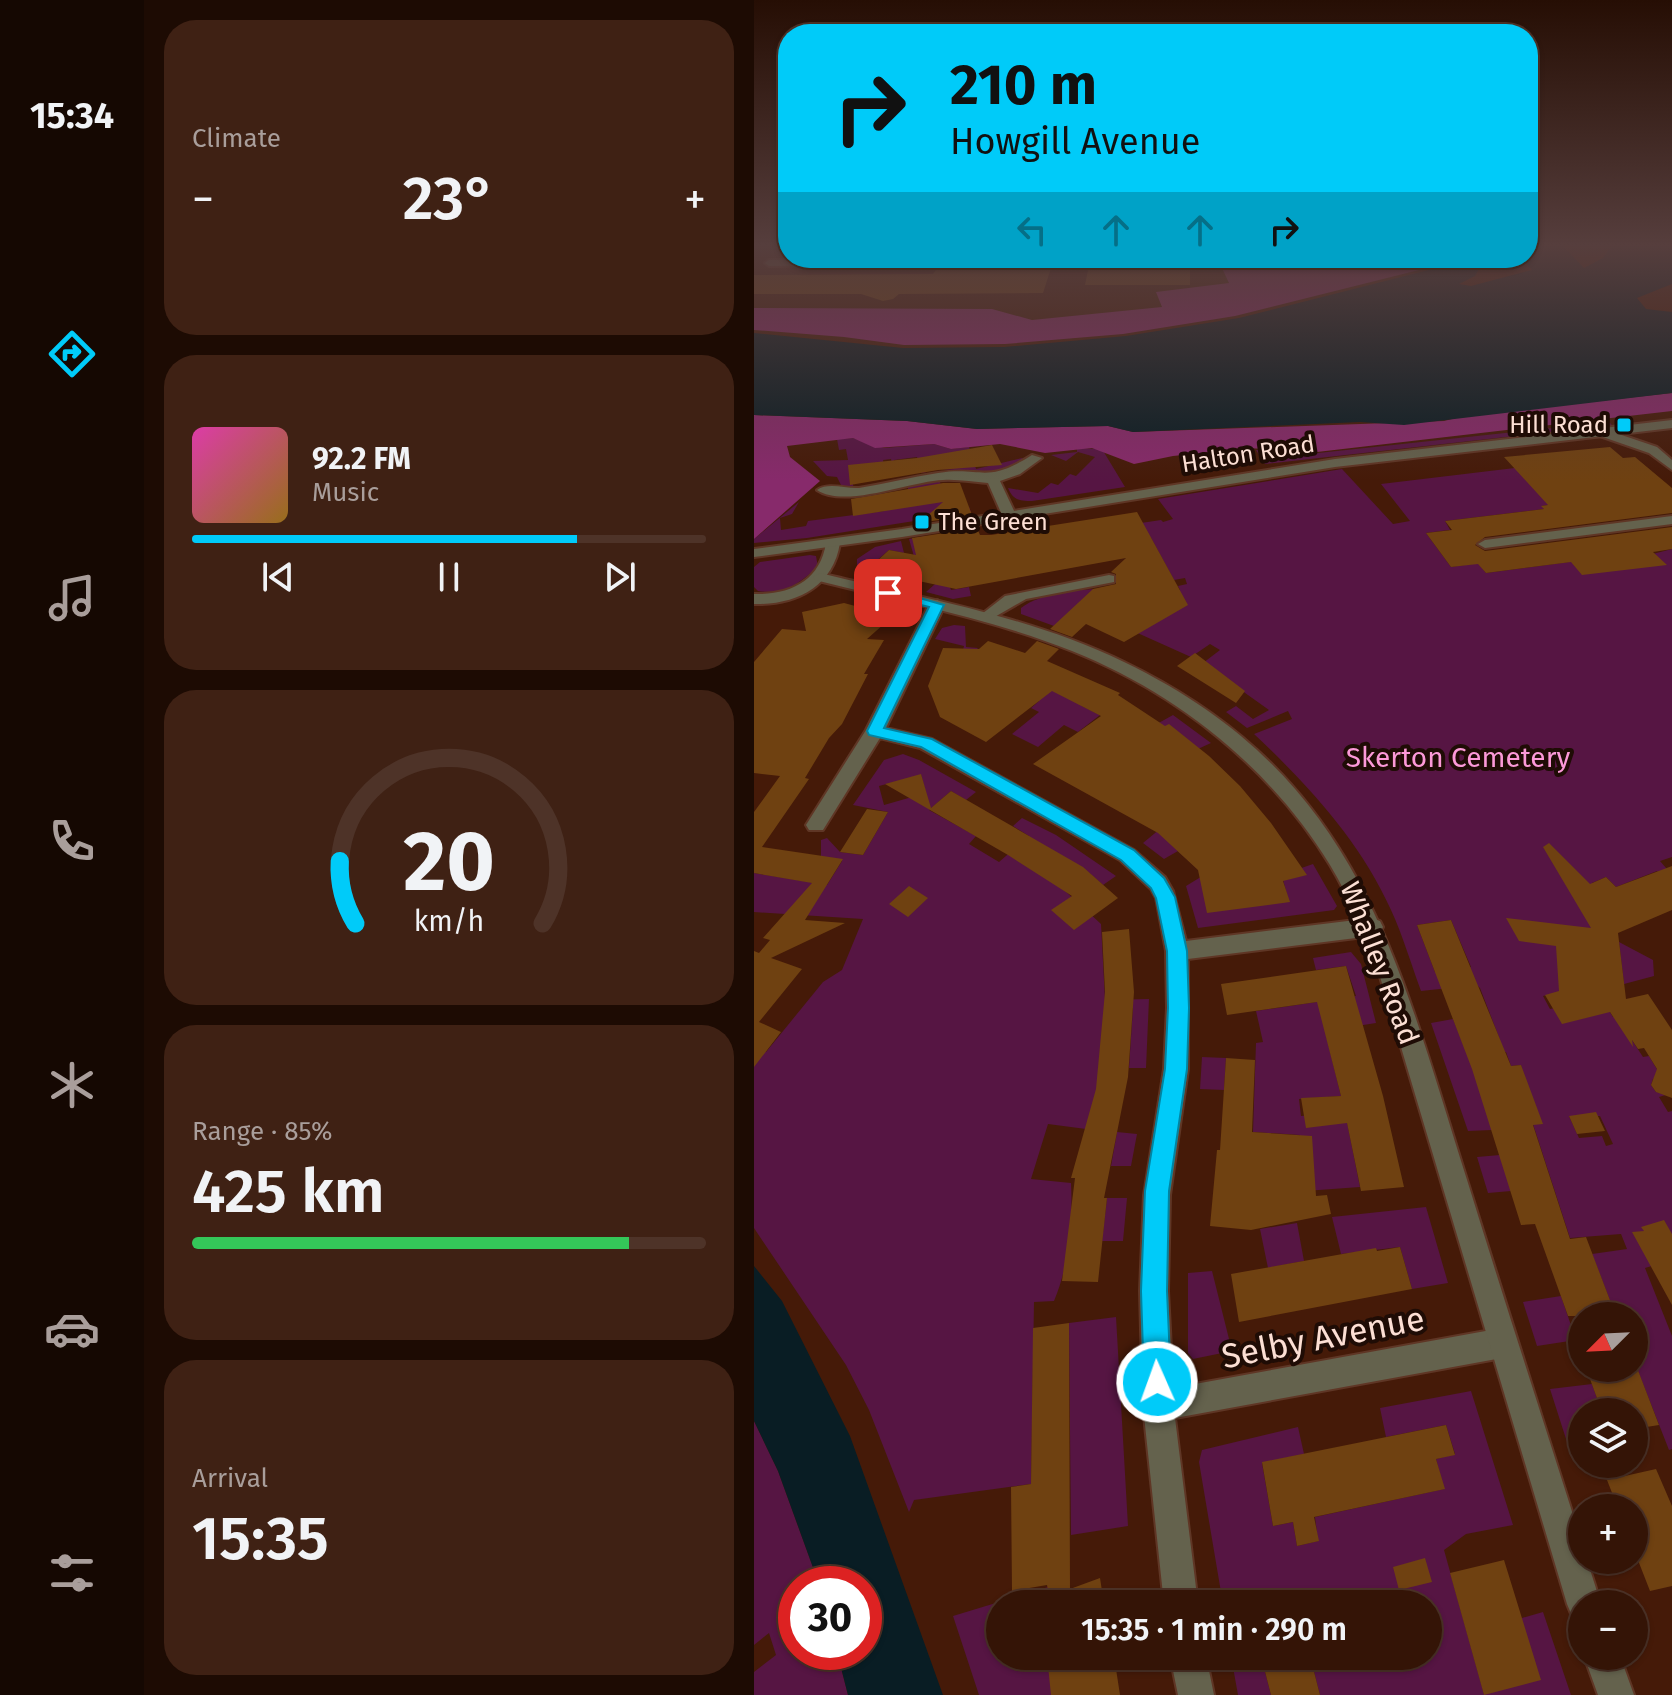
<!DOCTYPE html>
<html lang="en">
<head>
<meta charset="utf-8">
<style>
  :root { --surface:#341406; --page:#3f2114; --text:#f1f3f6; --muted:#a99e9b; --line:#4e3328; --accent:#00cbf9 }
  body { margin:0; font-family:"Fira Sans",sans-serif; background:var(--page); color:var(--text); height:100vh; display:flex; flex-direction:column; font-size:30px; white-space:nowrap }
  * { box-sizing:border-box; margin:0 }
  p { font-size:26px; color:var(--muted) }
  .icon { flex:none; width:44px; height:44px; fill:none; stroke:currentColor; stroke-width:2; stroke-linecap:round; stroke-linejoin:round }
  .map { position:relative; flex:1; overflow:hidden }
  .sheet { display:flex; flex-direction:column; gap:20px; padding:20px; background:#1d0b03; width:610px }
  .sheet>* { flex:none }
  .hud { position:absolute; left:24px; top:24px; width:760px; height:244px; border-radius:32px; box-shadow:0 2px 6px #0004,0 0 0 2px var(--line); background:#00cbf9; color:#111; overflow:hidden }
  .needle { width:52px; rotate:246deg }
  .tools { position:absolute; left:814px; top:1302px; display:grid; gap:16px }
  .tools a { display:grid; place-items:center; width:80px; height:80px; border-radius:50%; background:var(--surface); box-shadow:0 2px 6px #0004,0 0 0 2px var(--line); font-size:40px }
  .speed { position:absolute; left:24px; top:1566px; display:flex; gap:16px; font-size:40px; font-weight:700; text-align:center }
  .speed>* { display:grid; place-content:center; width:104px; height:104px; border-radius:50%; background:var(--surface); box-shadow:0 2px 6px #0004,0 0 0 2px var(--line); line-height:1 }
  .speed .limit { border:12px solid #d22; background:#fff; color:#111 }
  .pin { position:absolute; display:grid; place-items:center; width:68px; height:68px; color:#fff; margin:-34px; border-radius:16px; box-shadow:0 4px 12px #0006 }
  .me { position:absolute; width:88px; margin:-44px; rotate:358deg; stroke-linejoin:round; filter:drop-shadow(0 0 6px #0008) }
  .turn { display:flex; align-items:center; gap:28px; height:168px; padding:0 40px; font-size:36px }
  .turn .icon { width:104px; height:104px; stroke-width:2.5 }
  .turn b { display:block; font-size:56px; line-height:68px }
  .lanes { display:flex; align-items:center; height:76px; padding:0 40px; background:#0003; justify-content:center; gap:40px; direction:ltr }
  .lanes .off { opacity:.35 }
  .big { font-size:60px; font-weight:600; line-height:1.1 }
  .sheet .widget { flex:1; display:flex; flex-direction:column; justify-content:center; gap:12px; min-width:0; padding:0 28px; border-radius:32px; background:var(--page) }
  .sheet .dial { align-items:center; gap:0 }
  .dial svg { height:208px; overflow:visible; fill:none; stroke:var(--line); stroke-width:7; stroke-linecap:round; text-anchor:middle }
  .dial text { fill:var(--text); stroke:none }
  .song { display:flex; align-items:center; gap:24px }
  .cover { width:96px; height:96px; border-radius:12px; background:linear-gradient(135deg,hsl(320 70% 55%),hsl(40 70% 35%)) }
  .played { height:8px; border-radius:4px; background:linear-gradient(90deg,var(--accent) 75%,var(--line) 75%) }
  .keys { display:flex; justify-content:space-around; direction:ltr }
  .heat { display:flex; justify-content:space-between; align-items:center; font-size:44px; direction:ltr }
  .charge { height:12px; border-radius:6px; background:linear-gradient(90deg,#34c759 85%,var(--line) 0) }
  .trip { position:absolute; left:232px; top:1590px; width:456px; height:80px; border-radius:40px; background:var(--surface); box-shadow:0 2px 6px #0004,0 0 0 2px var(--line); font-weight:600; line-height:80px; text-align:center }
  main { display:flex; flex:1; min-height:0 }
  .menu { display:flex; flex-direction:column; width:144px; justify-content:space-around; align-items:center; background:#150802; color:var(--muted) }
  .menu .icon { width:56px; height:56px }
  .menu .active { color:var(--accent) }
  .menu b { font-size:36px; color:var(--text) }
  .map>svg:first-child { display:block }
  .green { fill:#561543; fill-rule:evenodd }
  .forest { fill:#872a6b }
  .water { fill:#091d24; fill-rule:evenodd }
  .building { fill:#6f4111 }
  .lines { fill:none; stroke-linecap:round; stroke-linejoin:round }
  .minor-casing { stroke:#5f3625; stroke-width:4 }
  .tertiary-casing { stroke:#5f3625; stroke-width:4 }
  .minor { fill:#64624d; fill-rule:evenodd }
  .tertiary { fill:#64624d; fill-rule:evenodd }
  .route { fill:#00cbf9; stroke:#0084a2; stroke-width:2 }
  .poi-dot { fill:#00cbf9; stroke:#1f0c05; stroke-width:3 }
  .labels { text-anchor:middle; stroke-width:8; stroke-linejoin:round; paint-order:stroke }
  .far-poi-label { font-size:24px; fill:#fcdfd4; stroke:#1f0c05; text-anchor:end }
  .far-street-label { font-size:24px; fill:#fcdfd4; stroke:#1f0c05 }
  .park-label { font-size:28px; fill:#fc99d8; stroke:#1f0c05 }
  .street-label { font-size:28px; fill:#fcdfd4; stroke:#1f0c05 }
  .near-street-label { font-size:34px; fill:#fcdfd4; stroke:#1f0c05 }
</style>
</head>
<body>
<main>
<nav class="menu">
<b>15:34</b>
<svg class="icon active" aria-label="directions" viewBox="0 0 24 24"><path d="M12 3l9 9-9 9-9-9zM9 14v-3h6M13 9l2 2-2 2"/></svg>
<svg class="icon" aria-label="music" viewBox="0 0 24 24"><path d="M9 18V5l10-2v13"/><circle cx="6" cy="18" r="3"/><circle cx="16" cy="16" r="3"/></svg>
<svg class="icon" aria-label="phone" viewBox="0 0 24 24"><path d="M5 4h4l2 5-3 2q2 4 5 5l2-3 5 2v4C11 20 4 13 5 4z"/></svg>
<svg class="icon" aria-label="climate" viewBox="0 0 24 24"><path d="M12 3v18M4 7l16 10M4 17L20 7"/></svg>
<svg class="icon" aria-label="car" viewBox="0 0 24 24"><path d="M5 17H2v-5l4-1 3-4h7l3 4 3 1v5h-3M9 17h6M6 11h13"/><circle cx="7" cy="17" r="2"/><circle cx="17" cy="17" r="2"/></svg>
<svg class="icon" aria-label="filters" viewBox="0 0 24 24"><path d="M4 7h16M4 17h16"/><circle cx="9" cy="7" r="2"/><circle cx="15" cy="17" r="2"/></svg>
</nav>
<section class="sheet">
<div class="widget"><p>Climate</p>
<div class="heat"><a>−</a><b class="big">23°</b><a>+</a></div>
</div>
<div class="widget">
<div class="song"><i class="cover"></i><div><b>92.2 FM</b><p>Music</p></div></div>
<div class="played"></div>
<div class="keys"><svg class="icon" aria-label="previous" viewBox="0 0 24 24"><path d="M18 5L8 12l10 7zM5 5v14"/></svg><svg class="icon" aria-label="pause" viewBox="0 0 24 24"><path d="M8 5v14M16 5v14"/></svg><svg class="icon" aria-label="next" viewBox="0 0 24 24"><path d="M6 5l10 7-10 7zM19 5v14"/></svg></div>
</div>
<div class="widget dial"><svg viewBox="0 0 100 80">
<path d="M14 69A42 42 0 1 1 86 69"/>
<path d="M14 69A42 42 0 0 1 8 45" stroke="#00cbf9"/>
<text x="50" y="56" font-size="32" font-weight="700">20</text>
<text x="50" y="72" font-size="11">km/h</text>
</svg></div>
<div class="widget"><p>Range · 85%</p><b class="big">425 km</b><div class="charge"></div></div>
<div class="widget"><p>Arrival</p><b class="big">15:35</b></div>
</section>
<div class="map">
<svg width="918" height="1695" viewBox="0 0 918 1695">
  <rect width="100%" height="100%" fill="#451a08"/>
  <path class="green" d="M855 422 858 425 511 464 502 450 551 449 555 454Z
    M99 438 130 448 180 444 197 449 215 447 222 469 268 458 271 461 239 475 194 473 191 471 200 470 172 468 173 472 167 473 163 457 140 460 138 464 137 459 129 460 130 465 95 471 100 488 88 487 83 477 73 476 59 461 94 460 92 449 85 450 83 439Z
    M323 448 348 449 371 487 278 501C265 501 259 500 254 488L284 493 297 483 304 485 316 474 322 476 341 457 324 452 312 461 297 455 323 452Z
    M769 467 814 502 788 506 790 509 691 521 699 535 695 530 672 533 697 567 724 563 732 573 830 560 891 556 918 549V857L906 861 912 868 918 886 903 871 862 887 852 877 838 883 864 927V934L803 925 820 989 789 996 796 1009 847 998 859 1017 870 1015 872 1031 889 1057 895 1056 907 1076 899 1079 897 1085 902 1092 918 1093 905 1097 914 1112 918 1111V1260L891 1268 918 1336V1449L915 1450 880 1361V1316H862L838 1254 873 1249 867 1234 816 1238 777 1118 767 1065 757 1066 752 1052 716 1056 738 1130 714 1131 677 1023 699 1019 710 1046 746 1040 726 988 723 985 667 991C657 964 649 936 637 910 606 841 554 785 500 734L538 719 534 711 493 728 472 712 482 706 499 719 515 710 449 663 466 650 456 644 437 657 359 622 300 626 267 614V608C300 582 384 589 426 590L424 586 433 584 431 578 420 580 397 538 193 579 197 590 215 587 217 596 199 599 172 592 189 577 161 560 155 539 172 536 175 544 367 526 407 520 409 522 419 519 404 499 588 469 639 524 656 521 627 484ZM697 920 717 967 681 972 663 925ZM815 1116H846L859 1144 852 1146 848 1136 825 1138Z
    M193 479 208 480 186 482 195 510 215 507 217 512 53 538 0 543V539L45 502 38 514 26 518 27 530 52 526 54 521 130 511 154 489V485Z
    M147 541 150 553 135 550 113 569 135 574 131 581 103 571V559L121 547Z
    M56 555 62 556 64 567C44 584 31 595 4 591L0 587V567L6 562Z
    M200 625 211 626 212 647 224 648 217 655 235 660 214 679 230 686 250 665 296 682 292 686 298 690 303 686 307 687 303 691 311 696 316 692 334 701 328 706 346 715 324 732 310 725 284 747 258 734 285 712 277 708 285 701 270 693 236 723 243 715 234 710 225 717 215 712 211 714 195 682 201 680 210 646 181 639 188 628Z
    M419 715 457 743 422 759 533 873 559 864 583 906 580 910 444 928 432 886 450 875 424 851 410 859 389 843 418 819 383 735ZM528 876 535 902 448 886Z
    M149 754 165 760 222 792 212 800 197 791 175 810 222 836 215 844 245 862 275 836 259 826 268 818 302 835 362 876 349 885 334 872 309 889 347 924 351 1000 395 999 392 1068H375L379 1007 344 1068V1086L332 1129 294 1124 277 1179 317 1183C319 1220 315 1266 300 1301L280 1302 277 1484 160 1500 155 1512 115 1410 92 1365 0 1228V1048L12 1052 69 982 88 970 109 919 0 912V873L73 885 88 861 67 857V840L73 838 86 852 109 855 134 812 99 805 130 760ZM167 775 172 793 130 805 125 786Z
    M865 942 899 960 900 976 870 984Z
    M597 952 607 964 622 1023 571 1031 587 1096 545 1099 547 1116 591 1112 606 1187 551 1191 546 1135 499 1132 502 1043 509 1042 502 1011 602 996 592 966 562 970 559 958Z
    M448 1057 472 1058 470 1090 446 1089Z
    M363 1132 383 1134 377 1166H357Z
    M746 1155 757 1191 734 1193 723 1157Z
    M353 1198H373L369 1241H348Z
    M672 1207 694 1283 658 1289 646 1247 587 1254 578 1217Z
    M543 1223 550 1261 514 1268 506 1229Z
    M458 1271 478 1351 439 1359 434 1353V1273Z
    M807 1296 822 1340 783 1346 769 1302Z
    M362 1317 374 1526 317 1535 315 1323Z
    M838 1384 848 1412H828V1438L813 1442 796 1389Z
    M717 1391 759 1525 712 1534 690 1550 730 1694 768 1618 789 1612 817 1695H566L556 1656H674V1604H469L445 1462 448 1450 544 1427 550 1454 508 1463 519 1526 539 1522 543 1546 564 1541 561 1517 690 1489 682 1459 701 1454 692 1425 632 1437 626 1408Z
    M0 1421 24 1471 65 1584H42V1652H83L94 1695H0V1672L22 1655 15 1633 0 1645Z
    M294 1587 296 1604H246V1656H293L318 1695H225L199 1616Z
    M477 1656H507L517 1695H484Z"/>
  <path class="forest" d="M532 258H713L481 316 369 334 251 344 150 345 90 337 0 330V308L238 309 278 320 408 307 402 292 475 283 466 264Z
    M918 393V411L563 452 494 448 419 456 380 464 338 448 291 453 246 444 197 449 180 444 121 448 99 438 33 446 36 457 66 481 0 539V415L153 421 223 429 354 426 379 432 690 421 710 416Z"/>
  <path class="water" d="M774 244H807L830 268 849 258 859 244H918V284L883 298 892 309 918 312V393L650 425 606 422 379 432 354 426 223 429 153 421 0 415V333L149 348 250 347 372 336 485 318 722 258H774ZM761 260 770 261 778 270 717 286 705 284 721 276 725 269Z
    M0 1266 28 1301 96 1436 189 1695H94L83 1652H110V1584H65L24 1471 0 1421Z"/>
  <path class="building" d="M423 258H436V285H331L335 265 416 264Z
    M183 268H297L289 293 145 294 139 299 129 301 107 294H0V275L179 274Z
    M238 445 248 465 184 470 96 485 94 465 163 458Z
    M856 447 869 458 881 457 918 488V513L731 537 721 545 731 551 918 527V549L899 552 913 565 828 575 817 562 732 573 724 564 697 567 672 533 698 530 691 521 790 509 787 506 794 505 750 457Z
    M189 483H206L218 515 165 523 189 502 99 516 97 499Z
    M383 512 434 605 370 642 332 624 318 637 296 629 339 589 362 584V574L357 572 372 558 202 589 113 570 135 550 162 555 158 538 223 528 226 535H237Z
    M90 603 139 616 113 639 130 640 110 674H114L88 724 75 738 51 778 55 779 8 847 89 859 51 920 91 923 17 958 48 969 5 1022 27 1032 0 1067V951L5 953 16 940 9 938 58 883 0 873V812L26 776 0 773V662L28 629 52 631 48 612Z
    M234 641 271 653 283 641 305 649 293 661 366 693 364 695 411 726 415 724 455 756 486 786 517 823 553 875 529 881 536 902 453 913 444 870 404 833 279 764 347 716 298 691 232 742 186 717 174 686 189 648 225 649Z
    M441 653 491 691 482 703 423 666Z
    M167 774 177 808 197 791 329 867 364 898 320 930 297 910 318 896 254 855 131 784Z
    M113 809 134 812 109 855 86 852Z
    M795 843 836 884 852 877 862 887 918 866V910L864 933 872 999 894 994 918 1030V1098L902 1092 897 1085 903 1069 890 1048 884 1049 878 1040 879 1047 856 1012 808 1024 791 995 805 991 802 946 765 941 752 918 837 928 789 847Z
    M155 886 174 898 154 917 135 904Z
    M697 920 757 1066 767 1065 789 1124 779 1125 816 1239 832 1237 862 1316H814L781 1224 767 1225 718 1069 663 925Z
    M375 929 380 992 374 1077 350 1198H353L344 1282 308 1281 321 1178H317L342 1089 351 992 348 932Z
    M592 966 629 1096 650 1187 607 1191 593 1123 552 1128 547 1098 587 1096 563 1002 473 1015 467 984Z
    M472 1058 501 1060 498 1132 558 1136 562 1196 573 1195 577 1214 497 1230 456 1226 463 1150H466Z
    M842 1112 851 1131 823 1134 815 1116Z
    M910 1220 918 1234V1305L878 1232 890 1231 887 1227Z
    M646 1247 658 1289 485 1322 477 1274 622 1248 623 1251Z
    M315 1323 316 1589 346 1578 350 1604H282L281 1601 295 1596 293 1585 258 1591 257 1487 277 1484 279 1328Z
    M880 1365H882L905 1425 880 1429V1412H848L832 1368H880Z
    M692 1425 701 1455 682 1459 691 1489 560 1517 565 1541 543 1546 539 1522 519 1526 508 1462Z
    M902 1469 918 1506V1586L896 1591 880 1550V1508H864L853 1480Z
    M671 1558 678 1582 645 1590 639 1567Z
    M750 1560 787 1680 730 1695 696 1573Z
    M293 1656H360L366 1695H297Z
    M507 1656H556L566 1695H517Z"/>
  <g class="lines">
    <g class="minor-casing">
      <path id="minor" d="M210 258H420L416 261 15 266 11 263 15 260Z
        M850 429 903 447 918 460V470L895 453 846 436V430Z
        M278 455 288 458 266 474 246 481 262 515 255 519 248 515 234 483C219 482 204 479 189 480 157 481 91 509 63 490 74 482 92 489 105 488 131 484 157 477 184 473 229 466 231 485 278 455Z
        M918 516V524L731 548 724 544 731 540Z
        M79 539 86 543C79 587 42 605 0 604V594C36 595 66 581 72 543Z
        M355 575 360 576V582L272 599 232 622 224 617 251 596Z
        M183 600 191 605 132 728 178 739 380 850 411 877 419 891 432 941 618 918 626 921 629 927 626 933 618 936 434 959V1069L416 1195 414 1291 419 1388 748 1328 758 1333 763 1343 758 1353 748 1358 421 1418 444 1604H410L389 1406 386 1291 390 1195 410 1069 413 1008 412 951 402 898 397 889 366 860 166 748 126 738 69 830H55L52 825 112 730 175 605Z
        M416 1656H452L460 1695H424Z"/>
    </g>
    <g class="tertiary-casing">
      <path id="tertiary" d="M918 420V428L581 467 148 537 0 557V549L148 529 581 459Z
        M66 573C168 598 275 616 370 662 606 776 642 956 714 1183 751 1303 790 1423 828 1543V1560H833L847 1604H828V1621L818 1616 813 1604 624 970C610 934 596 898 576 865 517 768 423 693 318 651 236 618 147 602 61 580L59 577Z
        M830 1656H866L880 1695H844Z"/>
    </g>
    <use href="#minor" class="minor"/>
    <use href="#tertiary" class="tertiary"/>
  </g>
  <linearGradient id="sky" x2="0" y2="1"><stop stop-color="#260e04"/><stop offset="0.51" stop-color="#563e3d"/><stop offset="1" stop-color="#563e3d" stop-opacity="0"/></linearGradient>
  <rect width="918" height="481" fill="url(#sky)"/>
  <path class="route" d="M134 589 190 605 130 728 178 739 380 850 410 878 421 897 433 951 435 1008 433 1069 415 1191 413 1291 417 1382 413 1392 403 1396 394 1392 390 1382 387 1291 391 1191 411 1069 414 1008 413 951 402 898 397 888 367 860 167 747 115 735 113 731 175 607 129 596 127 593Z"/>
  <g class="poi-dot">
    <rect x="862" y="417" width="16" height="16" rx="4"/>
    <rect x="160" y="514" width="16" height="16" rx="4"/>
  </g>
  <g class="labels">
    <g class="far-poi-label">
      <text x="854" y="433">Hill Road</text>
      <text x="184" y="530" text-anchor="start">The Green</text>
    </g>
    <g class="far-street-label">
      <text transform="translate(494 454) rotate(-9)" y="8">Halton Road</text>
    </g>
    <g class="park-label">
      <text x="704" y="767">Skerton Cemetery</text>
    </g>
    <g class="street-label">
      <text transform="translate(626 963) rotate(69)" y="10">Whalley Road</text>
    </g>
    <g class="near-street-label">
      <text transform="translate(569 1337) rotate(-11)" y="12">Selby Avenue</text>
    </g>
  </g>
</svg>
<div class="tools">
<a><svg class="needle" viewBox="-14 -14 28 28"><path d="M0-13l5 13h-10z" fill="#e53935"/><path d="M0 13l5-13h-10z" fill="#a99e9b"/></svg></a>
<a><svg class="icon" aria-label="layers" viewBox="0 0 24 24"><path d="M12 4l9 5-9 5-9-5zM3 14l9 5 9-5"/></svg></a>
<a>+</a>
<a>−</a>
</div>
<div class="speed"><div class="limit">30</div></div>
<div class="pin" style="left:134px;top:593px;background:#d93025"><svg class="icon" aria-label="arrive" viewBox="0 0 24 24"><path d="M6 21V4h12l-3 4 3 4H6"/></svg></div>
<svg class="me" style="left:403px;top:1382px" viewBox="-20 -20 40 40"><circle r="17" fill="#00cbf9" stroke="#fff" stroke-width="3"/><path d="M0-11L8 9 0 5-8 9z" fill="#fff"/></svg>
<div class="trip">15:35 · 1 min · 290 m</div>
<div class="hud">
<div class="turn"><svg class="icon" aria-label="right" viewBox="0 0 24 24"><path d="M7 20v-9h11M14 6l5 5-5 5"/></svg><div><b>210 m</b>Howgill Avenue</div></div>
<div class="lanes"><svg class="icon off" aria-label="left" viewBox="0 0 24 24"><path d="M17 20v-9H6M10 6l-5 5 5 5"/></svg><svg class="icon off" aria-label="ahead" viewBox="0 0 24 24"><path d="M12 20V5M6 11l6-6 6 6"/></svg><svg class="icon off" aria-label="ahead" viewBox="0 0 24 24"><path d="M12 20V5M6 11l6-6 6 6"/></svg><svg class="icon" aria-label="right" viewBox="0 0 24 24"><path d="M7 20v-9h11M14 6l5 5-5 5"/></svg></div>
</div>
</div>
</main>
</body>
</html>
